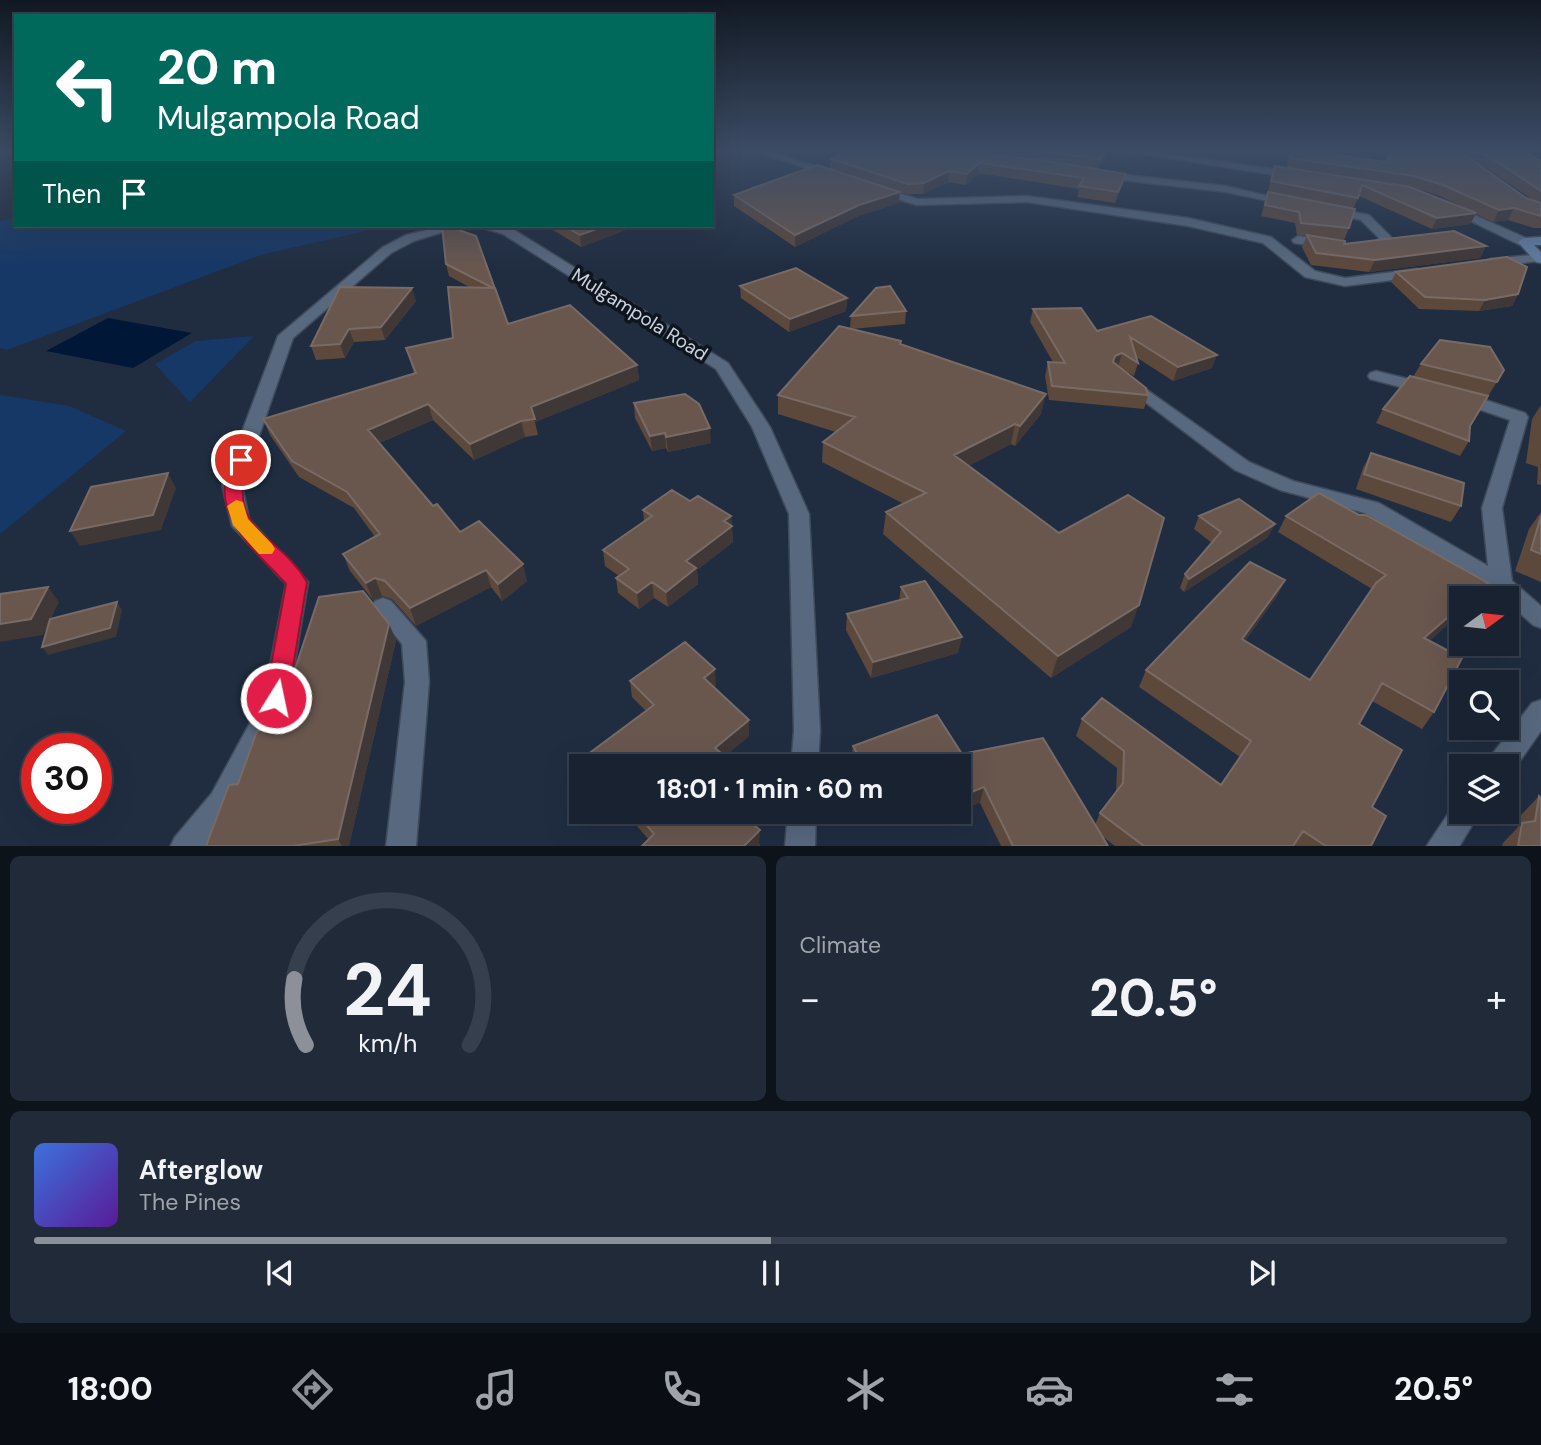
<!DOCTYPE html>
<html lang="en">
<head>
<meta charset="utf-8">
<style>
  :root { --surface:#182231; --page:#212a39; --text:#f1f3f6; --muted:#9fa4ab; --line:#363f4d; --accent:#8c9099 }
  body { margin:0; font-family:"DM Sans",sans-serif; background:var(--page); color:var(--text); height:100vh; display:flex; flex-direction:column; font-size:26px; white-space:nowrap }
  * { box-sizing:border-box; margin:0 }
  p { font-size:23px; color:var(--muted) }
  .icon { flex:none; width:38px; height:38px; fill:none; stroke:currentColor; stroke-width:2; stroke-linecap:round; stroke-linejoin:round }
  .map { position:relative; height:846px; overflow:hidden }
  .drawer { display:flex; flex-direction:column; gap:10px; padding:10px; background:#0d131b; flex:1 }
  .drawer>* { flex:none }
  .top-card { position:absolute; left:14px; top:14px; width:700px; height:214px; border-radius:0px; box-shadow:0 7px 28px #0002,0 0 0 2px var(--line); background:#00695c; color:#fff; overflow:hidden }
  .needle { width:46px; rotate:75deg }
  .buttons { position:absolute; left:1449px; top:586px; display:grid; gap:14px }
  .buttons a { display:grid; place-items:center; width:70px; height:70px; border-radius:0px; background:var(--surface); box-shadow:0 7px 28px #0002,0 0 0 2px var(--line); font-size:35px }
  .speed { position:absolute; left:21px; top:733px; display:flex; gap:14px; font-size:35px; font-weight:700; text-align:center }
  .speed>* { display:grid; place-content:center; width:91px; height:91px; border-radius:50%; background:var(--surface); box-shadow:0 7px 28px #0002,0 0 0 2px var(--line); line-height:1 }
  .speed .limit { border:10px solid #d22; background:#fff; color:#111 }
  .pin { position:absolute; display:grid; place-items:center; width:60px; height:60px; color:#fff; margin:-30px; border:4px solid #fff; border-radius:50%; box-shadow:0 2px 7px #0007 }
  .me { position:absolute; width:77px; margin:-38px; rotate:10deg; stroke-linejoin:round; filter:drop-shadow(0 0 5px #0008) }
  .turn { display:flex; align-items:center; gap:24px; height:147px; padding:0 28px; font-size:32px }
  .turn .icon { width:91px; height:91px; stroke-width:2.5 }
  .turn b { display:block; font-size:49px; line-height:60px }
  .then { display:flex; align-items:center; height:66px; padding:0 28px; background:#0003; gap:14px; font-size:26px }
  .big { font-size:52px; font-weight:700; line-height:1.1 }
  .drawer .tile { flex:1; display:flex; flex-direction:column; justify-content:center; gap:10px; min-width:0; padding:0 24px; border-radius:10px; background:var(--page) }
  .drawer .dial { align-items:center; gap:0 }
  .dial svg { height:182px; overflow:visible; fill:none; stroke:var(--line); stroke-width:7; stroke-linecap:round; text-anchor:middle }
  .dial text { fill:var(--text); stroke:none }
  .song { display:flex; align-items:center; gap:21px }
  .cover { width:84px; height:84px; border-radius:10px; background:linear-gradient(135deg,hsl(220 70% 55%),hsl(270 70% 35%)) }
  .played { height:7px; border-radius:4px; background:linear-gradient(90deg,var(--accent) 50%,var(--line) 50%) }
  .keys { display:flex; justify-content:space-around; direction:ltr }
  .heat { display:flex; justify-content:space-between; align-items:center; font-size:38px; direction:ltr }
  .drawer .tiles { flex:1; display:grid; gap:10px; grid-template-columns:1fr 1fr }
  .tile:last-child { grid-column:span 2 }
  .trip { position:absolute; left:569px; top:754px; width:402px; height:70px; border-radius:0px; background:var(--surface); box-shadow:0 7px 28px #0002,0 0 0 2px var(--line); font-weight:700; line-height:70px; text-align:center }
  .menu { display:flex; height:112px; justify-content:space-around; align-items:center; background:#0a0e14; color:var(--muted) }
  .menu .icon { width:49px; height:49px }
  .menu .current { color:var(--accent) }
  .menu b { font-size:32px; color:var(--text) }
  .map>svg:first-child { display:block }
  .green { fill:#163867 }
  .water { fill:#011737 }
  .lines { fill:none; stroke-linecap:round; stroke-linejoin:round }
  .street-casing { stroke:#3f4a5b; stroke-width:3 }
  .secondary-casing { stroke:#3f4a5b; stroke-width:3 }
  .street { fill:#58687e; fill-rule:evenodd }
  .secondary { fill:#627ca0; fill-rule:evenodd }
  .wall { fill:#5d483c; fill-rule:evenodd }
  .shaded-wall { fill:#403737 }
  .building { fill:#69574e; stroke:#786b65; stroke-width:2 }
  .route { fill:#e11d48; stroke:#92132f; stroke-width:2 }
  .slow { fill:#f59e0b }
  .labels { text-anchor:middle; stroke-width:7; stroke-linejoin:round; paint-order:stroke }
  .street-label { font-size:19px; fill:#cad3e0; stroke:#0f151e }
</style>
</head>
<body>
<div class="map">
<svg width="1541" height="847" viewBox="0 0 1541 847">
  <rect width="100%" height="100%" fill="#202d41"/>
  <path class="green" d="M16 218V226H387L261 255 7 350 0 348V221Z
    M254 336 190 402 155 364 196 341Z
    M0 395 69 406 126 431 0 534Z"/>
  <path class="water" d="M108 318 192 333 133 368 46 351Z"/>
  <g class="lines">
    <g class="street-casing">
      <path id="street" d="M3 150H16V155L5 152Z
        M751 150H766L839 174 830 176Z
        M1118 150H1142L1294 172 1299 175 1294 178Z
        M1100 172 1226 186 1293 202 1287 205 1226 192 1096 177 1095 175Z
        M877 187 918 199 1027 196 1188 218 1271 237 1315 271 1345 278 1417 269 1424 273 1417 277 1345 286 1305 277 1263 243 1188 226 1027 202 917 205 873 192 872 190Z
        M1454 206 1528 239 1530 242 1520 245 1450 211 1448 209Z
        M1332 208 1369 215 1391 237 1384 250H1362V244L1376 243 1379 238 1361 220 1328 213 1326 211Z
        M443 226H462L414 241 391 253 293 338 242 485 249 519 308 582 289 698 232 811 204 847H170L175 837 212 793 264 697 286 584 232 526 222 485 278 336 383 247 406 235Z
        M477 226 511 228 728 363 770 427 809 514 820 731 818 766H791L794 731 789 514 752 427 716 369 503 234Z
        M1298 236 1328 240 1334 244 1328 248 1294 243 1292 240Z
        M1541 254 1539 261 1490 267 1484 263 1490 259Z
        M1376 371 1433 385 1435 389 1427 394 1370 379 1368 376 1370 373Z
        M1130 378 1249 462 1293 481 1379 503 1488 566 1482 508 1510 420 1455 401 1453 397 1461 392 1525 413 1528 417 1502 508 1512 581 1541 606V628L1533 625 1507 602V598L1365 513 1280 490 1235 470 1124 386 1122 383Z
        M383 598 391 601 426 641 429 682 416 847H386L405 682 402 644 372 607 375 601Z
        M1541 700V731L1510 775 1507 776V766H1487L1490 757 1532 703Z
        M1461 800V812H1480L1459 847H1426L1456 802Z
        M788 812H816L815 847H785Z"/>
    </g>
    <g class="secondary-casing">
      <path id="secondary" d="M1541 237V245H1534L1541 252V263L1536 262 1518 242 1524 238Z"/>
    </g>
    <use href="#street" class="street"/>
    <use href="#secondary" class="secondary"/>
  </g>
  <path class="wall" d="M851 150H1107L1106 156 1098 169 1123 184 1115 203 1077 197 1079 189 978 173 966 185 948 182 923 194H907L830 169 831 159ZM956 151 985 154 961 152Z
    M1291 150 1386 162 1441 153 1442 150H1523L1541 161V228H1534L1508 220 1493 222 1476 214 1470 224 1432 229 1359 196 1353 209 1349 228 1344 240 1320 237 1344 244 1486 246 1480 258 1369 272 1311 265 1302 247 1307 236 1297 235 1295 223 1261 216 1275 166 1286 168ZM1478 164 1488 169 1533 200 1526 198ZM1414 188 1438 195 1468 210Z
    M734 195 899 203 858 216 795 247 734 206Z
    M553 226H636L581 247 553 230Z
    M476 236 508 324 637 365 639 380 535 422 538 435 525 437 474 460 433 420 379 443 433 506 460 532 527 581 502 601 491 587 416 626 392 599 382 596 373 600 350 571 343 554 375 537 354 508 299 477 270 435 263 419 414 374 406 348 453 338 471 288 449 276 446 264Z
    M1396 272 1518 294 1512 306 1479 311 1419 309 1391 282Z
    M740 286 847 298 846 311 789 332 741 298Z
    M416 301 385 340 354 342 345 358 316 360 311 346Z
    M1033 309 1097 331 1151 316 1212 368 1173 381 1136 357 1138 363 1134 376 1122 369 1148 395 1144 409 1049 400 1045 376 1048 362H1053L1030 322Z
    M906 311 905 324 852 329 901 344 1041 414 1015 446 1011 444 968 466 1131 627 1051 678 883 534 886 512 904 504 822 462 823 442 836 432 778 414V395L850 329 851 316Z
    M1421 364 1504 370 1470 426 1469 441 1460 456 1376 423 1383 409 1413 377Z
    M634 403 711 443 668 452 666 448 652 451 635 418Z
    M1541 405V485L1537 484 1538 467 1526 463 1532 419Z
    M1371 453 1461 506 1451 522 1356 489 1363 468Z
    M690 501 731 516 733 542 697 570 698 584 668 607 654 598 639 609 618 593 616 578 619 576 605 566 603 550 644 522 643 510Z
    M1541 512V582L1515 571 1529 529Z
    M1199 516 1268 537 1184 592 1180 588 1185 574 1212 543 1194 529Z
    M1286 516 1488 583 1477 598H1461V613L1429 641 1434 712 1422 729 1372 701 1359 724 1372 807 1371 846H1115L1102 836 1108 846H1001L980 803 959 766H853L851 762 853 746 962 754 1095 825 1100 813 1116 792 1117 768 1076 736 1082 719 1221 785 1240 757 1139 687 1146 670 1285 580 1277 596 1245 641 1310 680 1372 589 1278 532Z
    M901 587 958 653 871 678 846 630 847 614 899 601Z
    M396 640 349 846H206L238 784 275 729Z
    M630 681 716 685 714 687 749 736 725 756 737 766H590L587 755 646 711 632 697Z
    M1539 796 1541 846H1502L1503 843 1518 827 1520 816Z
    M625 812H759L750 821 760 846 649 840Z
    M924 812H957L931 823Z"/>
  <path class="shaded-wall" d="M1106 150H1107L1106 156 1098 169 1101 159Z
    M979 163 978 173 966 185 967 174Z
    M949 171 948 182 923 194 924 183Z
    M1126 174 1123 184 1115 203 1118 192Z
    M900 192 899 203 858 216 795 247V235L859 205Z
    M1514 208 1508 220 1493 222 1499 210Z
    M1476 213 1470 224 1432 229 1437 218Z
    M605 226H636L581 247 580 235Z
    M1486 246 1480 258 1369 272 1375 260Z
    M412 288 416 301 385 340 381 327Z
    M1518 294 1512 306 1479 311 1485 300Z
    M847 298 846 311 789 332 790 319Z
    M349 329 354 342 345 358 340 344Z
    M1122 353 1118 367 1111 370 1115 356Z
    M1217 355 1212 368 1173 381 1178 367Z
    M637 365 639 380 535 422 531 407Z
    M1046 394 1041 414 1015 446 1020 426Z
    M428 404 433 420 373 445 368 430Z
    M521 421 525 437 474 460 470 444Z
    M1015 424 1011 444 950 476 954 455Z
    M710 428 711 443 668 452 666 437Z
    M665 433 666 448 652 451 650 436Z
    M168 473 176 488 161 530 80 546 70 531Z
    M731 516 733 542 697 570 698 584 668 607 666 592 686 561 724 521Z
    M1275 524 1268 537 1184 592 1189 579Z
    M523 564 527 581 502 601 498 584Z
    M486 570 491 587 416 626 410 608Z
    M375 578 382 596 373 600 366 583Z
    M1285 580 1277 596 1234 656 1242 639Z
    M652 582 654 598 639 609 637 593Z
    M1488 583 1477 598H1470Z
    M48 587 59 602 43 635 0 642V624Z
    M117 602 122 610 116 637 48 655 42 647Z
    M1139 605 1131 627 1051 678 1058 656Z
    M1461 606V613L1413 655 1424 638Z
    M389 624 396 640 349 846H342L338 839Z
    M962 637 958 653 871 678 873 662Z
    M715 669 716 685 705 694 704 678Z
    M749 720V736L716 764 715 748Z
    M984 787 980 803 959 811V797Z
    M743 812H759L742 829 741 814Z
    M933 812H957L931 823Z
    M760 830 759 846H744Z"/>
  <path class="building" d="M851 150H953L961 152 1042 160 1126 174 1118 192 1079 186 1084 178 979 163 967 174 949 171 924 183 908 184 831 159Z
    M1030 150H1106L1101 159Z
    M1291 150H1303L1386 162 1393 150H1437L1443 155V150H1450L1465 155 1526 198 1541 203V216L1514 208 1499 210 1443 185 1414 176 1289 158Z
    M1475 150H1523L1541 161V191L1493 159Z
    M817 165 900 192 859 205 795 235 734 195Z
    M1275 166 1410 187 1476 213 1437 218 1362 185 1358 198 1271 181Z
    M1268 192 1355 209 1349 228 1301 223 1299 212 1265 205Z
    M442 226H448L476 236 495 289 446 264Z
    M564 226H605L580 235Z
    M1454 231 1486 246 1375 260 1316 253 1307 235 1345 241 1344 244Z
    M1507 257 1527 267 1518 294 1485 300 1425 297 1396 272Z
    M796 268 847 298 790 319 740 286Z
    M890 286 906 311 851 316 876 288Z
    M340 287 412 288 381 327 349 329 340 344 311 346Z
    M448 287 495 288 508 324 570 305 637 365 531 407 535 419 521 421 470 444 428 404 368 430 433 506 437 504 460 532 479 521 523 564 498 584 486 570 410 608 385 581 375 578 366 583 343 554 380 534 347 492 292 461 263 419 416 373 406 348 453 338Z
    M1081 308 1097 331 1151 316 1217 355 1178 367 1130 337 1138 363 1122 353 1115 356 1113 362 1146 388 1148 395 1052 386 1048 362 1065 363 1033 309Z
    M839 326 901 341 900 344 1046 394 1020 426 1015 424 954 455 1059 533 1128 495 1164 518 1139 605 1058 656 886 512 926 493 823 442 855 417 778 395Z
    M1440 340 1490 347 1504 370 1497 382 1421 364Z
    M1410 376 1488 396 1470 426 1469 441 1383 409Z
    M685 394 699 404 710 428 666 437 665 433 650 436 634 403Z
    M1371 453 1464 483 1461 506 1364 474Z
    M168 473 153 515 70 531 91 487Z
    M672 490 690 501 698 496 731 516 724 521 732 526 686 561 696 568 666 592 652 582 637 593 616 578 629 569 603 550 652 516 643 510Z
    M1319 493 1359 515H1366L1488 583 1470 598H1461V606L1424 638 1462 658 1434 712 1382 683 1359 724 1402 750 1372 807 1386 816 1371 846H1326L1303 831 1293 846H1144L1100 813 1123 783 1124 751 1082 719 1102 698 1221 785 1251 741 1146 670 1250 562 1285 580 1242 639 1310 680 1376 583 1386 575 1286 516Z
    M1239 499 1275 524 1189 579 1185 574 1221 532 1199 516Z
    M1541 516V554L1531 550Z
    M925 581 962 637 873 662 847 614 908 598 901 587Z
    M48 587 31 619 0 624V594Z
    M363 591 389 624 338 839 293 846H206L227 790 229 785 238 784 257 731 275 729 319 597Z
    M117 602 110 628 42 647 50 619Z
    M685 642 715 669 704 678 749 720 715 748 737 766H597L587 755 654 705 630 681Z
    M937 715 962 754 1043 738 1108 846H1013L984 787 959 797V766H864L853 746Z
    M1539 796 1541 798V846H1518L1522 823 1535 821Z
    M636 812H743L741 814 760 830 744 846H642L654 834Z"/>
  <linearGradient id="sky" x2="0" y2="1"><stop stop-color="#121924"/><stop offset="0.56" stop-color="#3c4c65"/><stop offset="1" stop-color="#3c4c65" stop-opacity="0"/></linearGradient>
  <rect width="1541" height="268" fill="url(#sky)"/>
  <path class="route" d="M241 454 249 460C224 532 279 533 307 582L288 698 284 705 276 708 268 705 265 698 286 584C258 553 211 517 228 470 231 462 232 457 241 454Z"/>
  <path class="slow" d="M236 500 243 502 248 519 272 544 275 549 272 554H259L233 525 227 506Z"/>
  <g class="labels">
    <g class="street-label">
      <text transform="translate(640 314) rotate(32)" y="7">Mulgampola Road</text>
    </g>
  </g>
</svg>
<div class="buttons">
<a><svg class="needle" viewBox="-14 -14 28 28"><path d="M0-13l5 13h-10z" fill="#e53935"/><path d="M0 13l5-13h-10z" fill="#9fa4ab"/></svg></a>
<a><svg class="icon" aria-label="search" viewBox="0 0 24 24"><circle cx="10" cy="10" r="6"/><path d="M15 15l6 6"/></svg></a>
<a><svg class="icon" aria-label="layers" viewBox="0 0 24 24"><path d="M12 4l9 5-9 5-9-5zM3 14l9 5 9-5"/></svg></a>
</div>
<div class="speed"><div class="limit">30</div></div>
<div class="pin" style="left:241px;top:460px;background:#d93025"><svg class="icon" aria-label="arrive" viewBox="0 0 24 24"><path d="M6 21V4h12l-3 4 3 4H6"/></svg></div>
<svg class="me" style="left:276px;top:698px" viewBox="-20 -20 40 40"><circle r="17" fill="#e11d48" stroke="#fff" stroke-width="3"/><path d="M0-11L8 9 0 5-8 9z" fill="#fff"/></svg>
<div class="trip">18:01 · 1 min · 60 m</div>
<div class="top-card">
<div class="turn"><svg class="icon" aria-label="left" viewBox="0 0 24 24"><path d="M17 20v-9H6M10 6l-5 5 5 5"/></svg><div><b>20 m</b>Mulgampola Road</div></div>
<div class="then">Then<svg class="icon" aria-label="arrive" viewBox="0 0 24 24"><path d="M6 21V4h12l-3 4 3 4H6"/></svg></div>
</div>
</div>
<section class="drawer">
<div class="tiles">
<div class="tile dial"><svg viewBox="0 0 100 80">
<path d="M14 69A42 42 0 1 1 86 69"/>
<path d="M14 69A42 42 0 0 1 9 40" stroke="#8c9099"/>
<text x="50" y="56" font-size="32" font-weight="700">24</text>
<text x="50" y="72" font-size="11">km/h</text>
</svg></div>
<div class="tile"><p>Climate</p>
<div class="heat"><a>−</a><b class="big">20.5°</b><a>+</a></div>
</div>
<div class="tile">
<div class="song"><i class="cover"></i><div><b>Afterglow</b><p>The Pines</p></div></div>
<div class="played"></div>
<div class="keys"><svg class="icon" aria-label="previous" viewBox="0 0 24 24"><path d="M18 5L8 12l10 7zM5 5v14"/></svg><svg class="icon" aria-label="pause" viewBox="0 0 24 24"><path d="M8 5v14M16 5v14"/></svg><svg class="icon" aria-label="next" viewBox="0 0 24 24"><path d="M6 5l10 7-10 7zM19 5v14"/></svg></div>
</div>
</div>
</section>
<nav class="menu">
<b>18:00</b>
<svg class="icon current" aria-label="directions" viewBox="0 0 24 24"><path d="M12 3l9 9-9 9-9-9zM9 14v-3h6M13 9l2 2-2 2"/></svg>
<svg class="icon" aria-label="music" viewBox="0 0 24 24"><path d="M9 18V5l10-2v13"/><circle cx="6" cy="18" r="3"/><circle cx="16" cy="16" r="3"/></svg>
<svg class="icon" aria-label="phone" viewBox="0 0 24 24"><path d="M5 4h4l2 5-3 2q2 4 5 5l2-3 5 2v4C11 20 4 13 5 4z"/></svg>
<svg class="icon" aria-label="climate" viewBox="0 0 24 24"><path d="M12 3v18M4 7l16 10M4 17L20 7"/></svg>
<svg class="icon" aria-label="car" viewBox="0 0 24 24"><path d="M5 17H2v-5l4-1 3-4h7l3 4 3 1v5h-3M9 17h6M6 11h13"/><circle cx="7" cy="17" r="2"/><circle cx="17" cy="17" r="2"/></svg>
<svg class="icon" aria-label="filters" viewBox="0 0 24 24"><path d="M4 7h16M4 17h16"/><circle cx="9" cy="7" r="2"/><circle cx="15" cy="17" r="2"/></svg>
<b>20.5°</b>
</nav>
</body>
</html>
